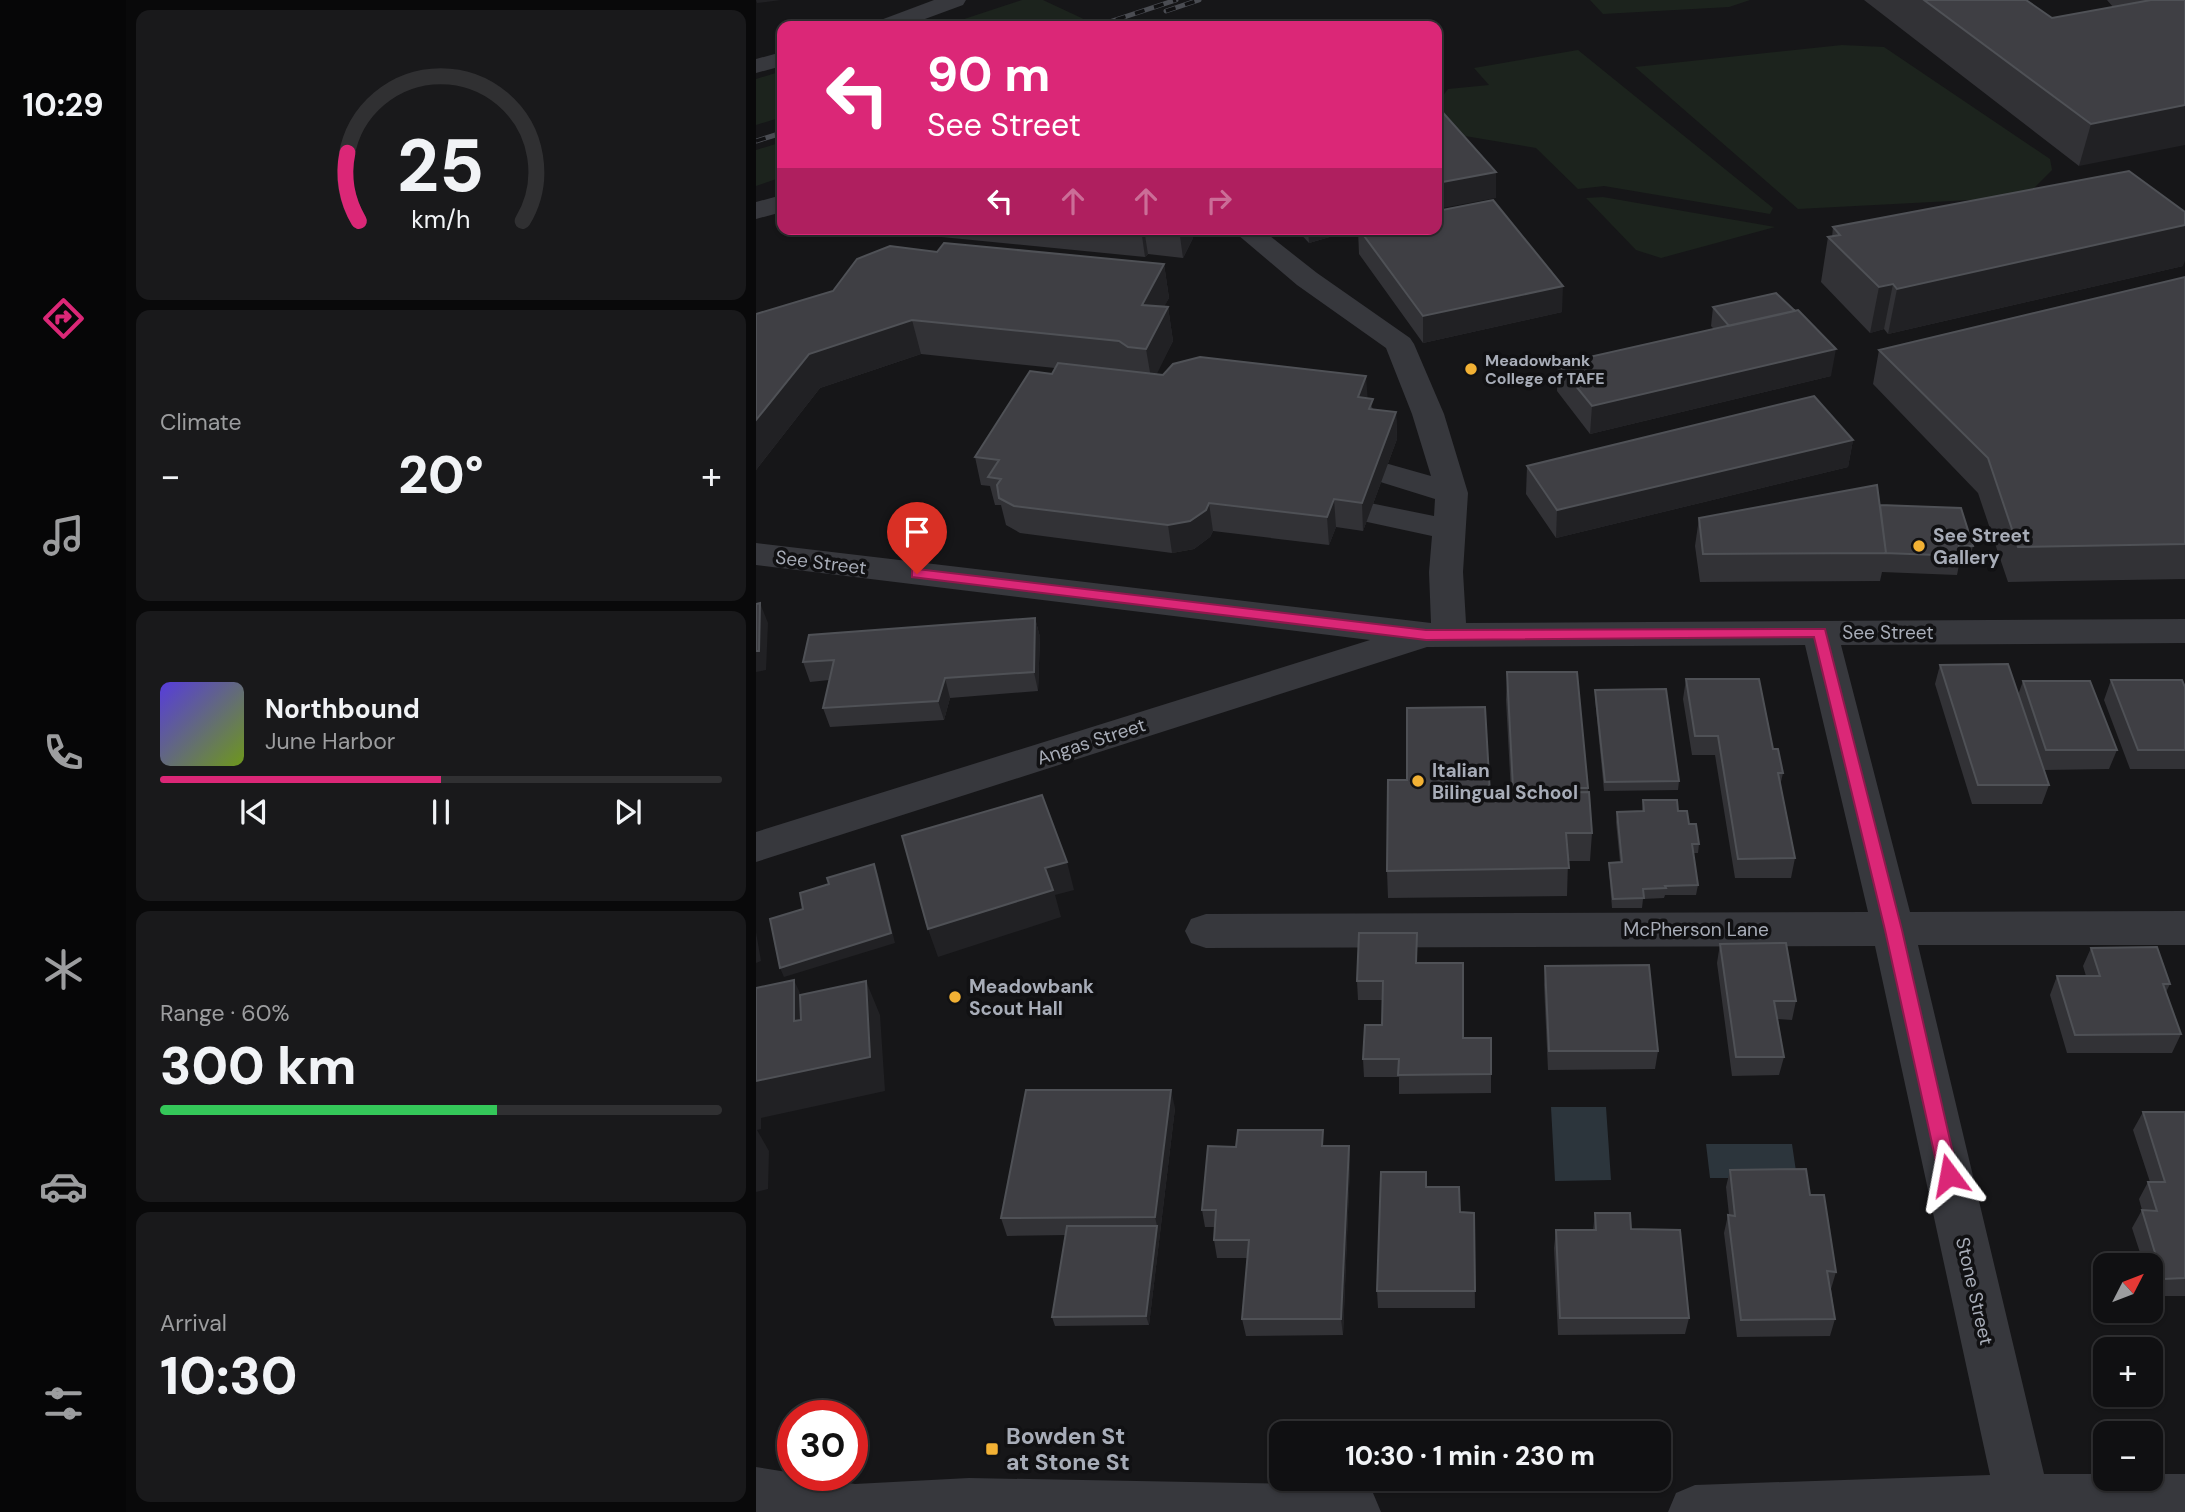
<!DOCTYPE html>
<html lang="en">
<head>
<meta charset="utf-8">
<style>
  :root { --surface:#101012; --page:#19191b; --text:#f1f3f6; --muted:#9c9d9f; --line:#303032; --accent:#db2777 }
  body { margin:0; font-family:"DM Sans",sans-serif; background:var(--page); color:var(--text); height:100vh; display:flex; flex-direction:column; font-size:26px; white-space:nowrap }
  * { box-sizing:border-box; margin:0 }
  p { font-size:23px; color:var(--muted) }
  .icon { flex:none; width:38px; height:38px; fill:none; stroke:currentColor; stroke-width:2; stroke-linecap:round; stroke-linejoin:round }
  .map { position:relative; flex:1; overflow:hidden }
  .sheet { display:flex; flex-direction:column; gap:10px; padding:10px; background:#09090a; width:630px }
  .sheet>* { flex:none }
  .top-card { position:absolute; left:21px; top:21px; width:665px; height:214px; border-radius:14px; box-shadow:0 2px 5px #0004,0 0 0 2px var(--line); background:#db2777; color:#fff; overflow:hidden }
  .needle { width:46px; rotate:48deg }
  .controls { position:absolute; left:1337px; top:1253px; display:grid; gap:14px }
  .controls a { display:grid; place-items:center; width:70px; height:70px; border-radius:14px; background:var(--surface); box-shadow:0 2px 5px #0004,0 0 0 2px var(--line); font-size:35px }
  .speed { position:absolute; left:21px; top:1400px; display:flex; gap:14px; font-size:35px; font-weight:700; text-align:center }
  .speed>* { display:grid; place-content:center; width:91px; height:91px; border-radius:50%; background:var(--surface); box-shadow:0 2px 5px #0004,0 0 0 2px var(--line); line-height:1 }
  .speed .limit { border:10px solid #d22; background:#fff; color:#111 }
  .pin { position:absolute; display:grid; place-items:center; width:60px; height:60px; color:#fff; margin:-72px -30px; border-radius:50% 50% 50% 0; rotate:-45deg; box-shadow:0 0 7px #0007 }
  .pin .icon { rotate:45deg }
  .me { position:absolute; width:77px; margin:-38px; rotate:347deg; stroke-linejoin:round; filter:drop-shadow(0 0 5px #0008) }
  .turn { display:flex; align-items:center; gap:24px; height:147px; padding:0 35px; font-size:32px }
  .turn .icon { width:91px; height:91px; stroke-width:2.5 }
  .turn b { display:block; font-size:49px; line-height:60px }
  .lanes { display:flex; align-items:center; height:66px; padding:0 35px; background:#0003; justify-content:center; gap:35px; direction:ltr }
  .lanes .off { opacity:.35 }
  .big { font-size:52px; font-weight:800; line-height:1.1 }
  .sheet .card { flex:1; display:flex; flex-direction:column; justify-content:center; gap:10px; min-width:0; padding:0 24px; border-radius:14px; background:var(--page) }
  .sheet .dial { align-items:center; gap:0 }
  .dial svg { height:182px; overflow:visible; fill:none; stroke:var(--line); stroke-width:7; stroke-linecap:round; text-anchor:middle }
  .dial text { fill:var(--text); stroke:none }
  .song { display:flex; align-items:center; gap:21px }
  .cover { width:84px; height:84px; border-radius:10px; background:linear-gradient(135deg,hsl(250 70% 55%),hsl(80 70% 35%)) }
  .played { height:7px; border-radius:4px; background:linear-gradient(90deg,var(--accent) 50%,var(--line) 50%) }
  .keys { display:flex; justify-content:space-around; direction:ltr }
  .heat { display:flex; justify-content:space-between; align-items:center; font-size:38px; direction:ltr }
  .charge { height:10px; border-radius:5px; background:linear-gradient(90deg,#34c759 60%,var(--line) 0) }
  .trip { position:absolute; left:513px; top:1421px; width:402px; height:70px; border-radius:14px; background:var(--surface); box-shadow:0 2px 5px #0004,0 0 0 2px var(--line); font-weight:800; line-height:70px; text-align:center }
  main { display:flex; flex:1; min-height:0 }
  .tab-bar { display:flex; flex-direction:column; width:126px; justify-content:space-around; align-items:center; background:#060607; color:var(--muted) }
  .tab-bar .icon { width:49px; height:49px }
  .tab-bar .on { color:var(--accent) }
  .tab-bar b { font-size:32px; color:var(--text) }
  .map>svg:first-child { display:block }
  .green { fill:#1c231d }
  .water { fill:#2c353c }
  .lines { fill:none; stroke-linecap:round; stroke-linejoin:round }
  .minor { fill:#37383d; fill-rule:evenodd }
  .rail-casing { stroke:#4a4c52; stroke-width:5 }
  .rail { stroke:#111113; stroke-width:3.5; stroke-dasharray:10; stroke-linecap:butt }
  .wall { fill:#323236 }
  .shaded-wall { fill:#212124 }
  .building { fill:#3f3f44; stroke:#4f5156; stroke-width:2 }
  .route { fill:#db2777; stroke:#8e194d; stroke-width:2 }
  .poi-dot { fill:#f2b134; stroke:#111113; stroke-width:2.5 }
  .labels { text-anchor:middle; stroke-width:7; stroke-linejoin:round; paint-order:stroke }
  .far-poi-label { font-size:16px; font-weight:bold; fill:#a8adb8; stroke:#111113; text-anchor:start }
  .poi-label { font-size:19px; font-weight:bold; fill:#a8adb8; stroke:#111113; text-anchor:start }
  .street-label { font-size:19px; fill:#a8adb8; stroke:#111113 }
  .near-poi-label { font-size:23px; font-weight:bold; fill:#a8adb8; stroke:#111113; text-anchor:start }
</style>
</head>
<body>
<main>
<nav class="tab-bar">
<b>10:29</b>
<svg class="icon on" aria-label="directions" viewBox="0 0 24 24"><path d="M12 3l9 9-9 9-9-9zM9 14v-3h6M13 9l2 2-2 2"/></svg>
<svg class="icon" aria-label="music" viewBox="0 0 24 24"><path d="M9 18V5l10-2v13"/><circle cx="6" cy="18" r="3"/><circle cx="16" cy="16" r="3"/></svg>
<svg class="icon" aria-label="phone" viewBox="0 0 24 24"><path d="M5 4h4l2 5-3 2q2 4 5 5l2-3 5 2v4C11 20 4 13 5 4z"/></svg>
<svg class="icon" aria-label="climate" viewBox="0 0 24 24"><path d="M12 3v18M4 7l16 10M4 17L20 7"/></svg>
<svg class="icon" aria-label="car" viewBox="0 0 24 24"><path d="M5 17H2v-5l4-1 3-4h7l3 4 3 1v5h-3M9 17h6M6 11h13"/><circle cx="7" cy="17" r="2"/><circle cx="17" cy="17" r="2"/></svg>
<svg class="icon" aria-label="filters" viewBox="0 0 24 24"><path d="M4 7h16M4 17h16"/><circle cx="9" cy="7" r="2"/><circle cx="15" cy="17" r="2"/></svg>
</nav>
<section class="sheet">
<div class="card dial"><svg viewBox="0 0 100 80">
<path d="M14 69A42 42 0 1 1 86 69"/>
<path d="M14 69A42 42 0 0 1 9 39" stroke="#db2777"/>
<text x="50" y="56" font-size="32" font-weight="700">25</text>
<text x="50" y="72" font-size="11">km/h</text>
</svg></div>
<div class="card"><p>Climate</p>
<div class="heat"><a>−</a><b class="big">20°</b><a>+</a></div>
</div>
<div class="card">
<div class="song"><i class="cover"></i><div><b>Northbound</b><p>June Harbor</p></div></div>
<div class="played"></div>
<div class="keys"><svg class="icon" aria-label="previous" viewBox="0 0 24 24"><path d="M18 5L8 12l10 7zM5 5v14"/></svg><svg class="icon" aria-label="pause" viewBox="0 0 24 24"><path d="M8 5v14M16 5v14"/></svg><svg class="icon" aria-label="next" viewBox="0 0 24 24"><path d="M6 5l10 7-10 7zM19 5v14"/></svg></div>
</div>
<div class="card"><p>Range · 60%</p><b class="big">300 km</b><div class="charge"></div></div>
<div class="card"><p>Arrival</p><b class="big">10:30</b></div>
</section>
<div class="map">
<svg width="1429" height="1512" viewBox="0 0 1429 1512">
  <rect width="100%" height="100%" fill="#161618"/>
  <path class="green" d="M266 0H287L334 22 321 26H187Z
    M834 0H994L973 7 847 14Z
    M1086 45 1128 47 1294 159 1296 170 1276 190 1253 198 1042 209 879 67Z
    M822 50 1017 208 1014 214 848 186 822 189 780 148 691 133C676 114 678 107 692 89L733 85 718 68Z
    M26 71V117L0 125V79Z
    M26 142V177L0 186V150Z
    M847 197 1019 227 905 258 880 250 830 198Z"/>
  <path class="water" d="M795 1107H850L855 1180 799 1181Z
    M950 1144H1036L1041 1178H954Z"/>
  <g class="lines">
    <path class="minor" d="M178 0H210L207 5 150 26H119L122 21Z
      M26 52V66L0 73V59Z
      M26 195V212L0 219V202Z
      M475 229H505L561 273 654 338 658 344 688 414 712 493 707 572 710 623 1429 619V643L1085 645 1154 912 1429 911V945H1162L1288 1474H1349V1479H1395V1474H1429V1512H912L920 1493 939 1485 1234 1475 1119 946 450 948 435 943 429 931 435 919 450 914 1112 912 1049 645 671 647 0 862V832L614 640 0 565V543L675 623 673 572 676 536 602 520 597 513 602 506 614 503 678 516 679 499 618 480 613 473 618 466 629 463 675 476 656 414 630 348 541 285Z
      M0 1467 37 1473V1475L99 1484 213 1478 598 1485 617 1493 625 1512H0Z"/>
    <g class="rail-casing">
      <path id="rail" d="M410 11 443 0
        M341 26 420 0
        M0 141 26 133"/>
    </g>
    <use href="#rail" class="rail"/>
  </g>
  <path class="wall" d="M1108 0H1270L1296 18 1357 7 1351 0H1429L1323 166Z
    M1077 227 1427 266 1132 334 1128 329 1114 333 1065 282 1072 237H1076Z
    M144 229H449L450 236 437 234V238L427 258 392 254 389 257 145 233Z
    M540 229H601L553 243Z
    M602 229H681L806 312 667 343 603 254Z
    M181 252 408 264 413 298 408 306 412 307 417 341 400 374 611 398 617 409 640 412 641 439 607 531 580 527 573 545 457 531 454 537 438 549 416 553 264 533 250 525 245 505H239L234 486 225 485 219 457 296 374 299 368 165 354 64 388 0 470V314L77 291Z
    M1429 277V579L1252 582 1222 493 1117 384 1123 350Z
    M957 307 1075 376 834 434 801 391 802 364 958 329 955 326Z
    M1097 440 1092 467 800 538 770 494 771 466Z
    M1124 505 1217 546 1212 565H1203L1201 575 1126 572 1124 581 944 582 939 546 943 518Z
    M279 618 284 637 282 691 194 698 188 720 74 727 67 708 73 680 54 682 47 662Z
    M1184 665 1262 695 1267 681 1361 750 1353 769 1288 770 1293 785 1286 804H1216L1179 684Z
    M751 672 832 788 836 833 834 861H812L811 896 632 898 631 871 651 780 734 794 755 793 750 700Z
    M930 679 1017 749 1027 773 1024 786 1039 858 1035 878H979L959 755H936L927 699Z
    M1355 680 1429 687V769H1374L1348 700Z
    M839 690 923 781 922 790 848 791 839 699Z
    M887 800 922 811 933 824 943 844 942 853H937L942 885 940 895H909L908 898 887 899 886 908H856L853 872V863L864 862 860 822 861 812 886 811Z
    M661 933V963L707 1038 735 1074V1093L643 1094V1077H608L607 1059 626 1025V1000H602L601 981Z
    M964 944 1040 1001 1036 1020 1022 1019 1028 1057 1023 1075 976 1076 961 963Z
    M1335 948 1414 984 1410 992 1425 1034 1416 1053H1311L1294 995 1301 976H1330L1327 966Z
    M789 966 902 1051 899 1069 792 1070 788 985Z
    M419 1108 393 1325 299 1326 296 1317 310 1235 251 1236 245 1218Z
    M1387 1112H1429V1296H1397L1395 1288V1265H1388L1376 1228 1386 1210 1383 1199 1392 1182H1394L1377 1130Z
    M568 1146H593L594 1164 587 1335 490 1336 486 1319 491 1258H461L458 1240 459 1227H449L446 1210Z
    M974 1170 1054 1195 1080 1272 1075 1289 1079 1319 1074 1336 981 1337 968 1233 972 1215H973L970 1187Z
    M671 1187 704 1212 718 1213 719 1308H622L621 1291Z
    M839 1213 875 1229 933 1318 929 1334 802 1335 798 1248 800 1230H837Z"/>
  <path class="shaded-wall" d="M0 0H25L1 3Z
    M1429 105V145L1323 166 1335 124Z
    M740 172V198L681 209V183Z
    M1429 225V261L1427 266 1132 334 1141 289Z
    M385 229H388L392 254 389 257Z
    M423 229H436L437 238 427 258Z
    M552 229H601L553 243Z
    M408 264 413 298 391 339 386 305Z
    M1137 284 1128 329 1114 333 1123 287Z
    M807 286 806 312 667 343V316Z
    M412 307 417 341 396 384 390 349Z
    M156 320 165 354 64 388 0 470V420L53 354Z
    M1080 349 1075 376 834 434 836 406Z
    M610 376 612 403 602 397Z
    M640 412 641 439 607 531 606 503Z
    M1097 440 1092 467 800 538 801 510Z
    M578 499 580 527 573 545 571 517Z
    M453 503 457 531 454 537 438 549 416 553 412 525Z
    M4 603 12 623 10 670 0 672V651Z
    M279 618 284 637 282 691 278 672Z
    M189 678 194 698 188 720 182 701Z
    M311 862 318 890 299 895 305 917 182 957 172 929 289 868Z
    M118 864 122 874 139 943 28 977 24 968Z
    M0 932 5 961 0 963Z
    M38 980 54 1015 55 1055 38 1021Z
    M110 981 124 1015 129 1091 5 1118V1129L1 1130 13 1151 12 1189 0 1192V1081Z
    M415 1090 419 1108 393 1325 390 1316 401 1226 399 1217Z
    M593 1146 594 1164 587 1335 585 1319Z"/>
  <path class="building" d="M1168 0H1270L1296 18 1395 0H1429V105L1335 124Z
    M681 106 740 172 681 183Z
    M1373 171 1429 212V225L1141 289 1137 284 1123 287 1072 237 1084 235 1077 227Z
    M737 200 807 286 667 316 603 229H681V211Z
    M188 243 408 264 386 305 412 307 390 349 372 347 363 341 156 320 53 354 0 420V314L77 291 101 259 134 246 181 252Z
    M1429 277V544L1262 547 1232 458 1123 350Z
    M1020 293 1039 311 973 326 957 307Z
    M1042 310 1080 349 836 406 802 364Z
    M444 357 610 376 602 397 617 399 613 409 640 412 606 503 578 499 571 517 453 503 450 510 434 521 412 525 258 506 243 498 241 485 245 479 232 477 243 460 219 457 274 371 296 374 302 363 407 375 417 364Z
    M1058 396 1097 440 801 510 771 466Z
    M1121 485 1130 553 947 554 943 518Z
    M1124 505 1205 508 1217 546H1203L1206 556 1128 553H1130Z
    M4 603 3 651H0V604Z
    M279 618 278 672 189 678 182 701 67 708 78 660 47 662 53 635Z
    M1252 664 1293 785H1222L1184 665Z
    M751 672H821L832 788H757Z
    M930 679H1003L1017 749H1022L1027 773H1022L1039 858 982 859 962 736H939Z
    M1355 680H1426L1429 687V750H1382Z
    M1267 681H1334L1361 750H1290Z
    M910 689 923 781 849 782 839 690Z
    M729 707 734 794 833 792 836 833H810L813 868 631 871 632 780H651V708Z
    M286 795 311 862 289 868 297 890 172 929 146 836Z
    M887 800H921L922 811H931L933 824H940L943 844H936L942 885 909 886 910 888 887 889 888 898 857 899 853 863 866 862 861 812 888 811Z
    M118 864 135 933 24 968 14 919 47 909 44 893 73 884 71 878Z
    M603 933H661L660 963H707V1038H735V1074L642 1075 643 1059H607L609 1025H626L627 981H601Z
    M1030 943 1040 1001H1018L1028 1057H980L964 944Z
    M1401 947 1414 984H1407L1425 1034 1319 1035 1301 976H1344L1335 948Z
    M893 965 902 1051H793L789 966Z
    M38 980V1021L45 1020 44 995 110 981 114 1057 0 1081V988Z
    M270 1090H415L399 1217 245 1218Z
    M1387 1112H1429V1278L1407 1279 1386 1210 1401 1211 1392 1182H1409Z
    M482 1130H567L566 1146H593L585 1319H486L493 1240H458L460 1210H446L452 1146 480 1147Z
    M1050 1169 1054 1195H1068L1080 1272 1071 1271 1079 1319 985 1320 972 1215 979 1216 974 1170Z
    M625 1172H670V1187H703L704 1212 718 1213 719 1291H621Z
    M839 1213H874L875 1229 924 1230 933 1318H804L800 1230H840Z
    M311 1226H401L390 1316 296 1317Z"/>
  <path class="route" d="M161 569 670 630 1069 629 1146 930 1202 1175 1200 1181 1193 1184 1186 1181 1183 1175 1129 930 1058 637 670 640 156 577V570Z"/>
  <g class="poi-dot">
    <circle cx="715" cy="369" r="7"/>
    <circle cx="1163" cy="546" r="7"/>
    <circle cx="662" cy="781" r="7"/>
    <circle cx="199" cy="997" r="7"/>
    <rect x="229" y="1442" width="14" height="14" rx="3.5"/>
  </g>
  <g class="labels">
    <g class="far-poi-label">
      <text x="729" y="366">Meadowbank<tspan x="729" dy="18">College of TAFE</tspan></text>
    </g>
    <g class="poi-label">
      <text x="1177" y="542">See Street<tspan x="1177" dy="22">Gallery</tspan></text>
      <text x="676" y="777">Italian<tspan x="676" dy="22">Bilingual School</tspan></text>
      <text x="213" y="993">Meadowbank<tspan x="213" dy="22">Scout Hall</tspan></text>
    </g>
    <g class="street-label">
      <text transform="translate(65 562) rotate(7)" y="7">See Street</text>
      <text x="1132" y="639">See Street</text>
      <text transform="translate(335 741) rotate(-18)" y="7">Angas Street</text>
      <text x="940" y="936">McPherson Lane</text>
      <text transform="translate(1219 1291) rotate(77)" y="7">Stone Street</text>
    </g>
    <g class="near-poi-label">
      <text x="250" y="1444">Bowden St<tspan x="250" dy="26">at Stone St</tspan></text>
    </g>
  </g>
</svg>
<div class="controls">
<a><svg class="needle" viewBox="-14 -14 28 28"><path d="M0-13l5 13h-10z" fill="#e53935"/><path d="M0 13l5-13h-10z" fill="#9c9d9f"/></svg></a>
<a>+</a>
<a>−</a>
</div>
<div class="speed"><div class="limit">30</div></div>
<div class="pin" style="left:161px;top:574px;background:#d93025"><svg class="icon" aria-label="arrive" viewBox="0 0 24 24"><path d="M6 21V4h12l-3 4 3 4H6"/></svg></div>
<svg class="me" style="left:1193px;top:1175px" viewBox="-20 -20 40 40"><path d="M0-17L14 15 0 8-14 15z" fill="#db2777" stroke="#fff" stroke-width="4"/></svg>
<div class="trip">10:30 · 1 min · 230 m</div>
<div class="top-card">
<div class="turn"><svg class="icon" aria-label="left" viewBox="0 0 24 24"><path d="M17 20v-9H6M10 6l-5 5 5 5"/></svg><div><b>90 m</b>See Street</div></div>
<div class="lanes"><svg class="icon" aria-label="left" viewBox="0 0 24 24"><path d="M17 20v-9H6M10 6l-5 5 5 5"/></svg><svg class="icon off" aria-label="ahead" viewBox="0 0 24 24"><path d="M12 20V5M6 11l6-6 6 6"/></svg><svg class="icon off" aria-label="ahead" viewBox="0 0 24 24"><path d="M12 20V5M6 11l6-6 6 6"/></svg><svg class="icon off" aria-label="right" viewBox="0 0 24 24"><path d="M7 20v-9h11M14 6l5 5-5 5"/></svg></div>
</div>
</div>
</main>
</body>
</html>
